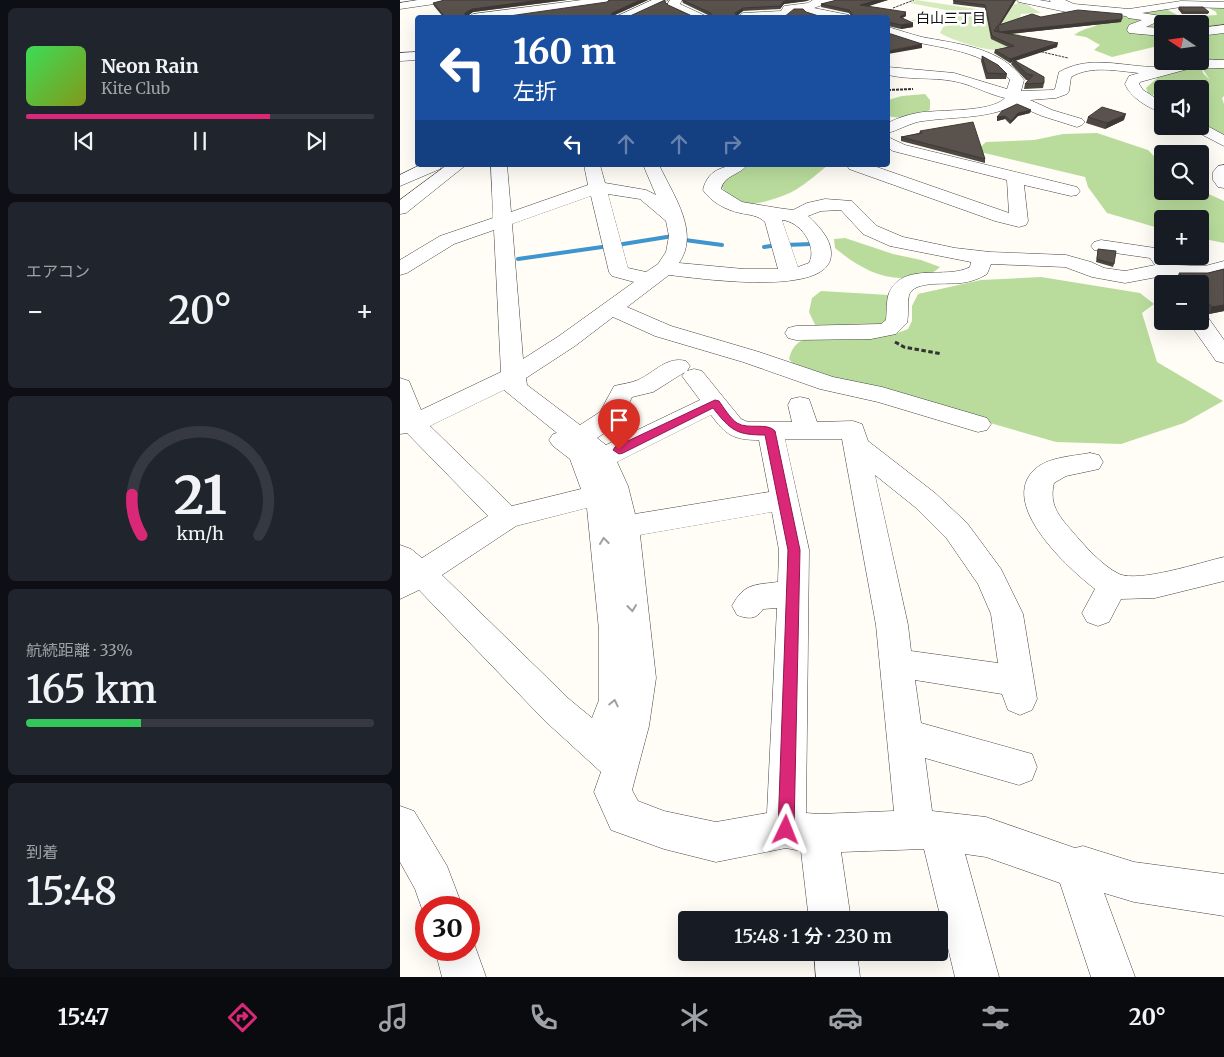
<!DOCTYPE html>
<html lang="ja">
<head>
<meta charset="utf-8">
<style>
  :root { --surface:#171b24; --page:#20242c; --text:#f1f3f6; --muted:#9ea1a6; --line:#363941; --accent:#db2777 }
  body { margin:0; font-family:Merriweather,"Noto Sans JP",serif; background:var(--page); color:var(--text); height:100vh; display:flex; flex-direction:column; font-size:19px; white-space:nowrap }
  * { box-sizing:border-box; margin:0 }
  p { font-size:16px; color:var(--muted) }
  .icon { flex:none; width:28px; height:28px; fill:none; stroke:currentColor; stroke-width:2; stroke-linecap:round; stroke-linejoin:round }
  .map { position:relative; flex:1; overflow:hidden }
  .sheet { display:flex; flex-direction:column; gap:8px; padding:8px; background:#0d0f14; width:400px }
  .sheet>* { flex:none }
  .top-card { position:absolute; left:15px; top:15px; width:475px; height:152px; border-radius:5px; box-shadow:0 5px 20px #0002; background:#1a4fa0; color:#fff; overflow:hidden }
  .needle { width:32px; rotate:283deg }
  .fabs { position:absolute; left:754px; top:15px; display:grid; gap:10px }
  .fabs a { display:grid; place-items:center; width:55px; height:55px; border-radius:5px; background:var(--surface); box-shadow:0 5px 20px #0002; font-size:25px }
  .speed { position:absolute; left:15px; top:896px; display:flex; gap:10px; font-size:25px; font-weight:700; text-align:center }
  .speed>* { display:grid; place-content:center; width:65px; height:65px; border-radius:50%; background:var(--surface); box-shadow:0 5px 20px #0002; line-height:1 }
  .speed .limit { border:8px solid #d22; background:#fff; color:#111 }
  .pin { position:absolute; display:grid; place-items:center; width:42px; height:42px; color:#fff; margin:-51px -21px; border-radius:50% 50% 50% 0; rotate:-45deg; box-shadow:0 0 5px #0007 }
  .pin .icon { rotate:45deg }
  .me { position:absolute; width:55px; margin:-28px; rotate:2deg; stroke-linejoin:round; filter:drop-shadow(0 0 4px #0008) }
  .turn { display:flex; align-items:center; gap:18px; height:105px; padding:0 15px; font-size:22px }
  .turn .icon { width:65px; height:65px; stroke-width:2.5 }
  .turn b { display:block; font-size:35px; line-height:42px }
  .lanes { display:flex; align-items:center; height:48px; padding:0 15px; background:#0003; justify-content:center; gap:25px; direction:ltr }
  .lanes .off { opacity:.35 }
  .big { font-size:38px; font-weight:600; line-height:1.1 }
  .sheet .tile { flex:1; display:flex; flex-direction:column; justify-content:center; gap:8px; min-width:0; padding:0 18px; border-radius:8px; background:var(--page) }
  .sheet .dial { align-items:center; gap:0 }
  .dial svg { height:130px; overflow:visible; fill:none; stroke:var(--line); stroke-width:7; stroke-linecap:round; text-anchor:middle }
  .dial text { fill:var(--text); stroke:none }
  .song { display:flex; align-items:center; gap:15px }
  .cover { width:60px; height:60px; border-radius:8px; background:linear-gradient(135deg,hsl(130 70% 55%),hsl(70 70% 35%)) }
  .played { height:5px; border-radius:2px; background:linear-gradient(90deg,var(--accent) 70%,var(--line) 70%) }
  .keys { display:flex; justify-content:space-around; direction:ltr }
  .heat { display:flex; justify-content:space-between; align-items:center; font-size:28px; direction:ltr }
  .charge { height:8px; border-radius:4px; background:linear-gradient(90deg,#34c759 33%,var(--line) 0) }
  .trip { position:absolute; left:278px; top:911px; width:270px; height:50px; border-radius:5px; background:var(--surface); box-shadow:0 5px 20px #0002; font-weight:600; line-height:50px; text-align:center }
  .dock { display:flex; height:80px; justify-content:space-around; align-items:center; background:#090b0e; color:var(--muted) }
  .dock .icon { width:35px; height:35px }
  .dock .current { color:var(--accent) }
  .dock b { font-size:22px; color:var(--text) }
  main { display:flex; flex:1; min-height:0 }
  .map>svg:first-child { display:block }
  .green { fill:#d5ebbd }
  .forest { fill:#b9dc9c }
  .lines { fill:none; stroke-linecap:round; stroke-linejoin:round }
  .stream { stroke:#3f96cf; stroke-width:4 }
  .minor-casing { stroke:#444; stroke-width:1 }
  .path-far2 { stroke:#333; stroke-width:1; stroke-dasharray:2.5 1; stroke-linecap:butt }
  .path-far1 { stroke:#333; stroke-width:2; stroke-dasharray:3 1; stroke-linecap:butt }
  .path { stroke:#333; stroke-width:3; stroke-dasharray:4.5 2.5; stroke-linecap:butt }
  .minor { fill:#fff; fill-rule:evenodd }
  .wall { fill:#4d4742 }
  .shaded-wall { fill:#3f3936 }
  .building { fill:#5a524d; stroke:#3f3936 }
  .oneway { stroke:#a0a0a0 }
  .route { fill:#db2777; stroke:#8e194d }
  .labels { text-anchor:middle; stroke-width:5; stroke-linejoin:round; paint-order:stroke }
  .far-neighbourhood-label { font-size:14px; fill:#111; stroke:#fff }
</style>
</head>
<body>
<main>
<section class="sheet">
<div class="tile">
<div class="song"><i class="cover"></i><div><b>Neon Rain</b><p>Kite Club</p></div></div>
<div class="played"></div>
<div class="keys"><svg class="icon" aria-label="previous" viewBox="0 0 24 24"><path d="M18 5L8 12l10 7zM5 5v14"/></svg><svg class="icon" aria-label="pause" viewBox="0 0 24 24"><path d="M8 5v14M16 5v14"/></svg><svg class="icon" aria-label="next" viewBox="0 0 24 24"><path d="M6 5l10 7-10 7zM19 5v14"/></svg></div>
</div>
<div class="tile"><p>エアコン</p>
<div class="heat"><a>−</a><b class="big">20°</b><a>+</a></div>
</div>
<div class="tile dial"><svg viewBox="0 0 100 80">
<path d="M14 69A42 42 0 1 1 86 69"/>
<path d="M14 69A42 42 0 0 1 8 44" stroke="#db2777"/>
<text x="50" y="56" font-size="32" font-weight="700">21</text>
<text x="50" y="72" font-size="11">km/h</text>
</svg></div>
<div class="tile"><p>航続距離 · 33%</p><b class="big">165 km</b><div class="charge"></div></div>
<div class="tile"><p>到着</p><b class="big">15:48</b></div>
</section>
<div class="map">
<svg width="824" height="977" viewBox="0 0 824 977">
  <rect width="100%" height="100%" fill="#fffdf5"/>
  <path class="green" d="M516 0 590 11 605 4H616L621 1 641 13 621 14C618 24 616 33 624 41 616 44 609 49 601 50 585 51 554 41 540 33L543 27 556 22 510 21 530 14 551 11 510 3Z"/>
  <path class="forest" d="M809 8H824V28L800 30V24H762V31L744 30 741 28 760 22 762 19 737 14 766 9 781 17 817 15 816 12Z
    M708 13 752 19 735 32 762 33V45L712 57 694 50 700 45 686 37 674 35C684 27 697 28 707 19Z
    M824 30V60H800V33Z
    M824 66V96L822 98 824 104V137L800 123V89H762V98L748 93 746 88 765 71 802 68 803 73 810 80 804 71V68Z
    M525 94 530 100V110C516 115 502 120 488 116V100L502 96Z
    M697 133 748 150 762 164V191L800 190 824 201V243L800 238V219H762V229L707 213 688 187 685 177 576 151 586 142 634 140 663 134Z
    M346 165H428C418 173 408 182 397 189 386 196 359 205 345 204 335 203 326 194 321 186L330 176Z
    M445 238 493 254 521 260 540 267C534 273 528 274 519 276 487 284 459 268 435 248L434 239Z
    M641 277 740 293 754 304 742 313 757 362 823 401 784 423 721 444 656 442 396 367 389 359C391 351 394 345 401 341 415 335 433 339 447 340 468 340 489 337 508 329L512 321V306L518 294 581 280Z
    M421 291 489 295 487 322 477 327 417 329 409 312 412 298Z"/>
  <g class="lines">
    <path class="stream" d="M285 240 322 245
      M217 245 273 236
      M385 245 412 244
      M364 247 378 245
      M118 259 209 246"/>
    <g class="minor-casing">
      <path id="minor" d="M18 0H47L41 3 0 9V3Z
        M182 0H213L207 3 103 18H67L73 14Z
        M252 0H268L230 18H213Z
        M270 0H282L280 4 310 18H293L269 7 267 5Z
        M413 0H438L436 2 422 5 414 8 449 15 451 18H422L407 14 404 10 393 11 391 14 384 18 337 17 343 13 381 11 384 6 408 3Z
        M617 0H639L651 2 649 0H665L674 4 729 9 781 1 824 2V8L781 7 742 13 761 16 763 19 746 27 762 28V36L729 33 727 30 729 25 742 20 728 18 726 16 676 11 671 13 619 2Z
        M824 25V33L800 36V28Z
        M488 27C499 30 510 34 522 37 558 44 601 47 624 80L621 91 652 90 655 89 659 72C691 54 723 67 757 67 765 67 772 63 780 62 794 59 809 59 824 60V68L788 69 740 82 739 84 743 90 762 102V112C749 109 730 97 725 84L729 76 739 73C717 71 691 65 671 77L669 91 667 94 656 98 630 100 652 110 682 119 685 122 682 125 677 127 642 116 616 105C585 120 551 116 517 122 507 125 498 130 488 133V123C497 118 507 115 517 113 539 109 591 113 605 98 587 94 571 84 553 81 531 77 509 80 488 75V67L554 73 607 89 610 80C580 45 528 49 488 35Z
        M18 52V60L0 61V53Z
        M800 122 824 135V146L791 129 788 126H800Z
        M488 137 505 145 677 187 680 191 677 195 671 196 624 185 628 221 626 225 619 227 595 221 449 169 447 165H471L609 213 607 180 493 151 488 148Z
        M20 165H42L40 169 0 186V175Z
        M47 165H66L6 213 0 214V200Z
        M91 165H107L111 212 188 185 184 165H200L205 183 246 190 256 195 244 167 245 165H261L260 167C274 196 300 233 279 263L344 269H378L365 222C358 215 349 215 340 213 326 210 311 202 303 190 308 167 328 165 347 165 340 175 324 175 321 189L342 202 378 208 393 210 407 203 425 199 452 201 477 226 503 237 555 248 590 252 666 255 691 262 704 268 725 271 755 265 750 258 694 250 691 246 694 242 701 240 762 249V256H771L775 265 805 266 824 261V273L805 278 757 277 725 283 692 277 665 267 591 264 587 274C579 279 570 282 561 283 548 285 514 280 509 295 507 304 509 314 507 323L496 334 471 339 396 340 388 338 385 333 388 328 396 326 481 324 486 320C487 312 486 301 489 293 503 261 546 280 570 267L571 262 490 246 463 234 441 210 421 211 408 216C419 226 432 240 431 255 430 298 297 278 269 275L227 307 271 326 359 352 433 377 482 387 587 418 591 424 587 430 578 432 478 402 420 389 343 362 255 336 213 317 175 346 126 378 127 385 180 425 200 412 214 386C222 384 231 383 238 380 255 372 267 356 286 361L290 366 287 371 294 369 302 371 341 419 348 422H392L388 405 391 399 400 397 409 399 417 422 453 421 462 424 468 441 535 493 567 523 601 569 623 614 637 699 632 710 620 715 608 710 602 694 515 680 521 723 632 754 637 767 632 780 619 785 525 758 532 811 586 817 675 848 683 846 734 862 824 874V916L734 902 704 893 735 977H691L660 883 586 857 565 854 599 977H555L524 849 441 852 451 920H409L401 851 386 848 316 862 264 849 211 830 194 792 201 772 145 721 19 590 0 599V545L11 549 22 558 88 516 7 433 0 434V378L9 381 21 410 101 372 94 230 54 244 7 273 0 275V260L40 236 93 218ZM208 194 240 199 266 221 269 236 266 252 258 264 246 272 228 268ZM191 196 209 272 212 276 234 282 159 336 123 359 112 224ZM382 220C400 221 418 246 409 263L398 267ZM285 372 282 376 300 400 206 445 197 438 219 423 232 397 253 392ZM104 390 157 433 153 434 149 440 153 446 170 459 181 489 112 506 30 426ZM311 415C326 435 333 440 359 440L369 492 235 514 228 486 217 462ZM385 439H442L476 625 494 811 419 814 406 813 409 550ZM475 475 515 507 547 539 578 584 591 614 598 663 511 651 508 625ZM187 508 199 630V700L192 718 169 699 42 575 116 526ZM372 512 379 550 378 582C355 585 344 583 332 606L337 615C348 619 356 620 363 609L377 608 367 813 316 822 264 811 238 801 232 790 249 726 256 678 240 535Z
        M824 165V188L818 187 813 180V172L818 166Z
        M800 315 807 316 824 340V363L816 361 788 321H800Z
        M690 453 699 455 703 462 699 469 666 476 654 483C649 504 658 515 671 530 684 545 701 565 719 574 739 583 802 562 824 557V581L755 598 721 599 709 622 698 626 687 622 682 613 695 589C669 569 597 504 635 469 648 457 674 456 690 453Z
        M0 806 14 811 47 866 63 908H26V920L15 889 0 862Z
        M69 934 71 935 86 977H42L35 950H69Z
        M414 952H457L460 977H416Z"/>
    </g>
    <path class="path-far2" d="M493 8 514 0
      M638 51 668 58"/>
    <path class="path-far1" d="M488 90 513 89"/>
    <path class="path" d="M495 342 504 347 542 354"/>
    <use href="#minor" class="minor"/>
  </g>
  <path class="wall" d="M44 0H167L73 12 67 16 102 17 248 0 213 16H230L266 3 268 5 292 16H310L283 3 282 0 407 1 384 4 380 9 343 11 337 16 384 17 406 12 422 17 451 16 449 13 421 7V4L437 0H488L467 6 506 16 502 18 513 27 501 29 488 26V18H44L34 6 33 3 41 1Z
    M554 0H616L601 24 641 17 721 22 609 34 657 47 615 61 644 83 643 88 624 89 625 84 628 80H626L611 64 612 62 610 63 594 53 595 50 608 47 591 39 585 8 553 4Z
    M779 7 809 12 808 14H782L778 9Z
    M582 56 607 74 606 79H586L581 61Z
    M631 110 630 113 618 116 610 124 605 119 597 121V117Z
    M688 117 724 120 705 129 686 123Z
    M520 131 585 159V163L501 141V137L519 133Z
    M698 249 714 264 713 267 696 262Z
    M773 256H798L799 257 796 264 776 263Z
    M824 269V311L809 314 800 304V284H781L776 279 779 273H808Z"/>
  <path class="shaded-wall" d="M141 0H167L73 12 65 18V13L72 9Z
    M240 0H248L212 16H211L212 13Z
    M391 0H410L407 1 384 4 380 9V6L384 1Z
    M478 0H488L460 9V5Z
    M614 0H616L598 28 599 25Z
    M343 8V11L335 17V13Z
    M506 12V16L499 20 500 17Z
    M722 19 721 22 599 35V32Z
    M513 23V27L501 29V25Z
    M658 43 657 47 614 61 612 59V62L610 63V59Z
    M522 44V48L488 54V51Z
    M631 110 630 113 618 116 610 124 611 121 618 113Z
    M726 114 724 120 705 129 707 123Z
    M605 116V119L597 121V117Z
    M824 305V311L809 314 812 307Z"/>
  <path class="building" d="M44 0H141L72 9 65 13V16L102 17 207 2 209 0H240L212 13 211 16H230L265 0V2L268 5 292 16H311V13L282 0H391L384 1 380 6 343 8 335 13 337 16 384 17 394 9H403L406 12 422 17H451L453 15 449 10 421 4 437 0H478L460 5 506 12 500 17 513 23 501 25 488 22V18H46L33 3 41 1Z
    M554 0H614L599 25 632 14 641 17 678 10 722 14V19L599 32 598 25 594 31 658 43 610 59 595 50 614 46 592 36 585 5 553 1Z
    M779 7H803L809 12H783Z
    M488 33 522 44 488 51Z
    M582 56 598 65 607 74 587 73Z
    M612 59 644 77V83L625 84 633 75 627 74Z
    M617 104 631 110 618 113 611 121 605 116 597 117 602 111Z
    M702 107 726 114 707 123 688 117Z
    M573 122 585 159 501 137 522 133 520 131Z
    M698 249 716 251 714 264 697 259Z
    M824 269V305L812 307 800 294V284H790L779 273H808Z"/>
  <defs><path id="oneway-chevron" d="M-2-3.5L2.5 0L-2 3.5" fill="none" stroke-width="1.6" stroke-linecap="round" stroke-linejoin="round" transform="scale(1.25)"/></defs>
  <g class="oneway">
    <use href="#oneway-chevron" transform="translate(204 541) rotate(-97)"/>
    <use href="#oneway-chevron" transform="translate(232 608) rotate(84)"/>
    <use href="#oneway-chevron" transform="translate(214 703) rotate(-78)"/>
  </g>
  <path class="route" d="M315 400 319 401C324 408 330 418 337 423 348 430 367 422 375 431L400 550 394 830 391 835 386 838 380 835 378 830 388 550 365 435C337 435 331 431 313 408L223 453 219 454 213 450 215 447Z"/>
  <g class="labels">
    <g class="far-neighbourhood-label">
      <text x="551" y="23">白山三丁目</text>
    </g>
  </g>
</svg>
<div class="fabs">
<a><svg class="needle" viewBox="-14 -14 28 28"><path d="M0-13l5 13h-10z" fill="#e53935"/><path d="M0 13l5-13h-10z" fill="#9ea1a6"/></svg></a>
<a><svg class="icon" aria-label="sound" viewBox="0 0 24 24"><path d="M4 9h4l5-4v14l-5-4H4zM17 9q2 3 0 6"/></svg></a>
<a><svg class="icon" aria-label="search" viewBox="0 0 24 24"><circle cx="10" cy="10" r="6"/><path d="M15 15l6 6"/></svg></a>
<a>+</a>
<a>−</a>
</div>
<div class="speed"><div class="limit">30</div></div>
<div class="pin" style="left:219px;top:450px;background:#d93025"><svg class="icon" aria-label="arrive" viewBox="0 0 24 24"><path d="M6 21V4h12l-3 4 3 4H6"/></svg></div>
<svg class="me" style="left:386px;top:830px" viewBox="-20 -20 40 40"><path d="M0-17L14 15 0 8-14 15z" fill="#db2777" stroke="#fff" stroke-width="4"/></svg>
<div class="trip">15:48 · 1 分 · 230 m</div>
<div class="top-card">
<div class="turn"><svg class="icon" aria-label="left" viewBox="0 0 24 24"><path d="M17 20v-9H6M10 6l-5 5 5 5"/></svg><div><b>160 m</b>左折</div></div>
<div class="lanes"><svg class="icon" aria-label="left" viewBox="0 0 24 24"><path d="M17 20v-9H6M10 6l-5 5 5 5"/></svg><svg class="icon off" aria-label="ahead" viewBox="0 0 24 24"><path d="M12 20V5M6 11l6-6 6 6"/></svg><svg class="icon off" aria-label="ahead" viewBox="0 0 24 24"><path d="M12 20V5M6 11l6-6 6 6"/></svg><svg class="icon off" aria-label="right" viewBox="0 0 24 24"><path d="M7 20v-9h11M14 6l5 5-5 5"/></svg></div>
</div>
</div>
</main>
<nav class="dock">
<b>15:47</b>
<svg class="icon current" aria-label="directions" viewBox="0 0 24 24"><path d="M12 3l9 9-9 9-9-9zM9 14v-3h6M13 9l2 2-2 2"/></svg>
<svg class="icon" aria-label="music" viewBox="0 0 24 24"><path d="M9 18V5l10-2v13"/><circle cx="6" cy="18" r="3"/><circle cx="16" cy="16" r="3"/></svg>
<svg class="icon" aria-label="phone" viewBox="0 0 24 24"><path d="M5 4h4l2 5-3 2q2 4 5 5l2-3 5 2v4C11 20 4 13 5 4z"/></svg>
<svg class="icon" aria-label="climate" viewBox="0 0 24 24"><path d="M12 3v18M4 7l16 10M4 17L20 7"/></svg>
<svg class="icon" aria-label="car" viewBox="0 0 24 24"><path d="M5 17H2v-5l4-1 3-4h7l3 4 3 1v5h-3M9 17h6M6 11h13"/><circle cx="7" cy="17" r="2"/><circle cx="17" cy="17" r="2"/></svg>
<svg class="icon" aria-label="filters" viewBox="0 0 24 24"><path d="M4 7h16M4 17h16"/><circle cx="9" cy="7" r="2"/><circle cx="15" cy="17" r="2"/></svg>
<b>20°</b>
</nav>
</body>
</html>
